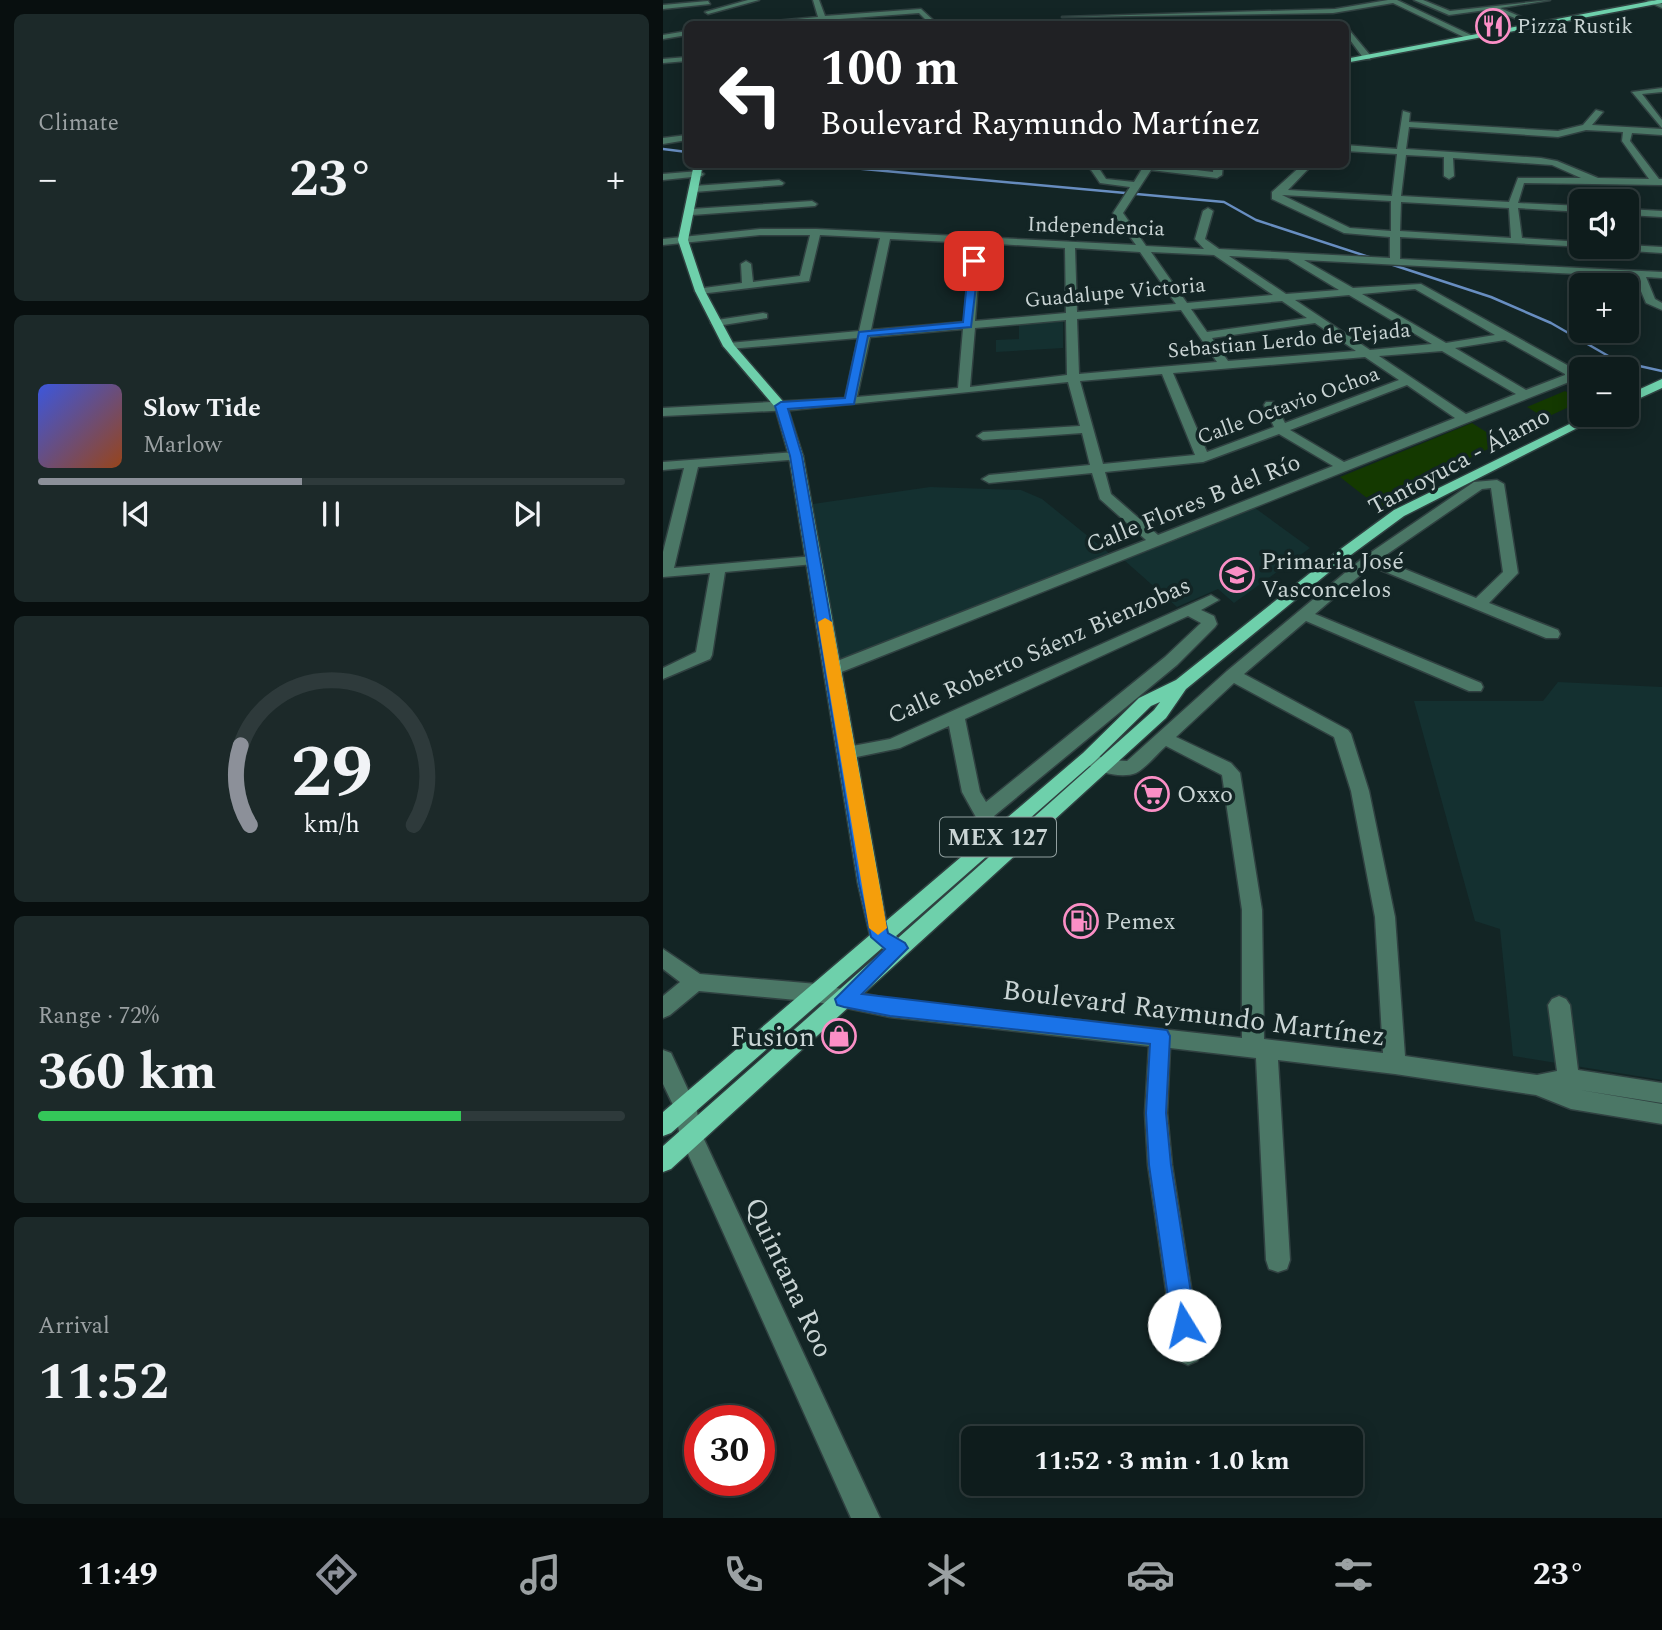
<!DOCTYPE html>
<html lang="en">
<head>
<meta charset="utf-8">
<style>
  :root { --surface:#0e1c1c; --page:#1c2929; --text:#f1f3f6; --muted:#9ba1a3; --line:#2e3a3b; --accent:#8c9099 }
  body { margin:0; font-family:Spectral,serif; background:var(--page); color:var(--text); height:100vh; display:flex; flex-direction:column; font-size:26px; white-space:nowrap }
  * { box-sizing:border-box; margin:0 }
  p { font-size:23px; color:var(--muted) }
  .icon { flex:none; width:38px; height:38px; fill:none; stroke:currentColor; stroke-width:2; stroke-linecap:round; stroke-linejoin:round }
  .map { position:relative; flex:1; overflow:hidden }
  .details { display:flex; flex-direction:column; gap:14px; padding:14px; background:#080f0f; width:663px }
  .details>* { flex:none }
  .top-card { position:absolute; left:21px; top:21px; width:665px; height:147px; border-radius:10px; box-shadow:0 4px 18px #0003,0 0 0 2px var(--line); background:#202124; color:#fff; overflow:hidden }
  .buttons { position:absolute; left:906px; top:189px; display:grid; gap:14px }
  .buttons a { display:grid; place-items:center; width:70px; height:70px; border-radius:10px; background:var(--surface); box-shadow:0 4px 18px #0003,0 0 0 2px var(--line); font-size:35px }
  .speed { position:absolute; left:21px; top:1405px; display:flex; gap:14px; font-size:35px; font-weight:700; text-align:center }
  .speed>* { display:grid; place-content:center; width:91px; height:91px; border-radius:50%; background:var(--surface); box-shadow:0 4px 18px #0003,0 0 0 2px var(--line); line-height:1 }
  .speed .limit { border:10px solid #d22; background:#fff; color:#111 }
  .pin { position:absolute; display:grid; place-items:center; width:60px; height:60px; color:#fff; margin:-30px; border-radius:14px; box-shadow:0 4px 10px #0006 }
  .me { position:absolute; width:77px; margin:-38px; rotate:351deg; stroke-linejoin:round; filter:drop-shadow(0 0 5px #0008) }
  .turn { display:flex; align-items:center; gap:24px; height:147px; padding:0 21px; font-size:32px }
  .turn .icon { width:91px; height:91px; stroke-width:2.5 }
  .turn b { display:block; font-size:49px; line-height:60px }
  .big { font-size:52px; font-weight:700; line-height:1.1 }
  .details .card { flex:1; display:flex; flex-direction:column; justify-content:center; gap:10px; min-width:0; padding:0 24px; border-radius:10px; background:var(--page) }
  .details .dial { align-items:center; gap:0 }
  .dial svg { height:182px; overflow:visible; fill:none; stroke:var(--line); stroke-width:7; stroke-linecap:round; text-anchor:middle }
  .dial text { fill:var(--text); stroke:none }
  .song { display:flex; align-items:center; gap:21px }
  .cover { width:84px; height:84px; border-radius:10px; background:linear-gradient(135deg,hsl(230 70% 55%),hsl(20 70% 35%)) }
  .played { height:7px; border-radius:4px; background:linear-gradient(90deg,var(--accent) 45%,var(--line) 45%) }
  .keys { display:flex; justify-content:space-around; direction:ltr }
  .heat { display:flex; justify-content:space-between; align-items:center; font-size:38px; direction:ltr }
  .charge { height:10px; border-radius:5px; background:linear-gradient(90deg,#34c759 72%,var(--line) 0) }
  .trip { position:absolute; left:298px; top:1426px; width:402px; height:70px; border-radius:10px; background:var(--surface); box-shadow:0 4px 18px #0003,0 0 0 2px var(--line); font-weight:700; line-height:70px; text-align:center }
  .tab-bar { display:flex; height:112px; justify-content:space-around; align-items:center; background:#060b0b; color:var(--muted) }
  .tab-bar .icon { width:49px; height:49px }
  .tab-bar .active { color:var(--accent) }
  .tab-bar b { font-size:32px; color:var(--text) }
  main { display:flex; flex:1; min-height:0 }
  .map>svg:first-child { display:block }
  .built { fill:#143030 }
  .green { fill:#143900 }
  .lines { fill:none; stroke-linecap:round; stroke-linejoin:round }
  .stream { stroke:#688ec1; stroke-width:2.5 }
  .minor-casing { stroke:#304141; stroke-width:3 }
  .major-casing { stroke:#304141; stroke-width:3 }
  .minor { fill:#4b7766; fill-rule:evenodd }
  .major { fill:#6ed0ab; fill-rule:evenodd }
  .route { fill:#1a73e8; stroke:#114b97; stroke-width:2 }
  .slow { fill:#f59e0b }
  .labels { text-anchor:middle; stroke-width:7; stroke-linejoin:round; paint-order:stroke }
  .far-poi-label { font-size:21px; fill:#c9d4d4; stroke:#132525; text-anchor:start }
  .far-street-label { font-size:21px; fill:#c9d4d4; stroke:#132525 }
  .shield { fill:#132525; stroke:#92a0a0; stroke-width:2 }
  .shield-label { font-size:23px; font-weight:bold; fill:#c9d4d4 }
  .street-label { font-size:24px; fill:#c9d4d4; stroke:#132525 }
  .poi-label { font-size:24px; fill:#c9d4d4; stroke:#132525; text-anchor:start }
  .near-street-label { font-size:28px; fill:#c9d4d4; stroke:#132525 }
  .near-poi-label { font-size:28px; fill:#c9d4d4; stroke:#132525; text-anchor:end }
</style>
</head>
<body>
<main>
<section class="details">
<div class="card"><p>Climate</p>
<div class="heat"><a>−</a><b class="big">23°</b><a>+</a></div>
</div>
<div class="card">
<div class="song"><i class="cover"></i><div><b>Slow Tide</b><p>Marlow</p></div></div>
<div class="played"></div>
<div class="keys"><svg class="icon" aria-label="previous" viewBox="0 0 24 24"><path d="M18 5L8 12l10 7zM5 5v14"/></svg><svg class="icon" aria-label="pause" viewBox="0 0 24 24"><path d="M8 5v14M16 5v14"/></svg><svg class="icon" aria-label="next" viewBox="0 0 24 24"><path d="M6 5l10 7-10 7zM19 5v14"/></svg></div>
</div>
<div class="card dial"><svg viewBox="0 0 100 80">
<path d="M14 69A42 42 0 1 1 86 69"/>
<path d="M14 69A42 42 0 0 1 10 34" stroke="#8c9099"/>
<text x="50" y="56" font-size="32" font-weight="700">29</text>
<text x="50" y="72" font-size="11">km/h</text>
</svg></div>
<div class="card"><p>Range · 72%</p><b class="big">360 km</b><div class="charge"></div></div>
<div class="card"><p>Arrival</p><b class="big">11:52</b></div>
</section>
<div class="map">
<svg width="999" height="1518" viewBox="0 0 999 1518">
  <rect width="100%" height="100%" fill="#132525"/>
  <path class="built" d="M400 321V348L333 352V340L356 339V324Z
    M267 487 358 490 379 499 447 554 176 661 150 504Z
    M592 508 647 548 571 603 555 589 514 607 461 560Z
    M895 682 999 687V1080L850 1056 837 929 812 921 751 701H880Z"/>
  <path class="green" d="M902 391 919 401 882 418 864 407Z
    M809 423 839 442 777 473 718 509 677 477Z"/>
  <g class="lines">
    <path class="stream" d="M0 149 24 152
      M146 164 561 202 593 220 709 258
      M724 263 828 297 888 323 954 361 999 371"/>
    <g class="minor-casing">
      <path id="minor" d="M85 0H96L45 14 42 12Z
        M150 0H156L162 16 258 9 270 20 268 24H262L263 20 256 13 163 20 164 24H158L156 21 81 24 155 17Z
        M725 0H734L812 37 805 39 730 3 670 13 399 17 672 9Z
        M751 0H760L787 11 887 0 837 8 875 24 873 27 830 9 786 15Z
        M989 0 999 4V8L983 1Z
        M45 1 47 4 0 9V5Z
        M682 25 707 55V59H701L682 33Z
        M24 31V35L0 39V35Z
        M24 57V61L0 63V59Z
        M999 88V92L979 94 999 120V128L969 92Z
        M933 110 940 112 929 125 999 129V135L969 133 967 141 996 179H999V185L861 183 855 203 919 206V212L855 208 859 238 919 242V247H923L737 237V259L999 272V278L983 277 992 299 999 303V310L983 303 972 277 641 260 690 288 758 284 913 370 915 373 911 380 176 673H164L162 669 164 665 483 540 437 499 429 473 326 483 319 479 326 475 427 465 419 433 320 440 314 436 320 432 417 426 405 382 129 410 0 416V408L182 398 195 338 66 349 60 346 66 343 196 331 217 238 157 235 146 281 37 294 32 291 33 289 79 283 78 264 83 261 88 264 90 282 137 276 147 235H97L0 245V239L97 229H153L473 245 450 213 467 187 437 183 424 164H433L443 179 471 182 482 164 550 172 551 164H560L559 175 554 178 488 170 460 213 483 246 541 249 532 239 540 211 545 208 550 211 542 239 556 249 727 258V237L681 233 609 199V192L640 164H650L625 190 729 196 734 154 682 151V145L734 149 740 111 747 113 746 122 895 131 920 125ZM746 127 895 137 923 130 960 132 959 141 986 179 935 178 894 161 878 158 743 149ZM743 155 781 157V176L786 179 791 176 790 158 889 165 918 178H855L846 202 738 196ZM619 195 728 201V231L687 228ZM738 202 846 208 848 238 737 231ZM227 239 308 243 301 322 208 330ZM318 243 402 248 403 313 312 321ZM412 248 477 252 513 304 414 312ZM488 252 551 255 610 295 524 303ZM566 256 625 259 676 290 623 294ZM752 289 832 335 783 343 699 294ZM686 295 769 344 707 350 632 300ZM619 301 644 318 544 332 528 309ZM518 310 554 362 416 374 414 319ZM403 320 404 375 307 387 312 328ZM652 323 693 351 565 361 549 338ZM300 329 295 388 194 397 207 337ZM842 340 902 374V375L863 390 792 348ZM779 351 853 394 803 414 716 356ZM702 357 736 380 622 423 611 402H603L601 405 611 427 544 452 510 373ZM499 374 532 455 440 464 417 381ZM744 385 792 418 681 462 627 430ZM616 434 670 466 495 535 448 494 442 472 540 462Z
        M24 135V140L0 144V138Z
        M36 171 41 174 39 176 0 180V174Z
        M116 180 121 183 119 185 31 192 26 189 31 186Z
        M149 201 154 204 152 206 29 215 24 212 29 209Z
        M964 209 999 211V217L964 215Z
        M964 245 999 247V253L952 250 947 247Z
        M100 313 104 314V318L54 326 48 323 54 320Z
        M133 452 140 456 138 459 35 467 11 568 151 556 158 560 151 564 62 572 49 655 47 659 0 679V668L33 652 47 573 0 577V552L21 468 0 470V462Z
        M834 480 841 484 855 573 826 603 895 630 897 634 895 638H883L708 566 652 614 818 683 820 687 818 691H806L643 621 581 674 685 730 688 734 706 791 732 917 742 1056 874 1075 894 1071 885 1005 889 999 896 996 903 999 907 1005 915 1070 999 1083V1103L917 1090 999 1104V1124L908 1109 873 1095 732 1074 615 1060 627 1260 624 1269 615 1272 606 1269 603 1260 593 1058 507 1048 504 1113 509 1165 538 1352 534 1361 525 1365 516 1361 512 1352 485 1165 482 1113 486 1046 227 1017 154 1002 36 991 7 1015 0 1018V996L17 982 0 969V949L37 974 154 984 227 999 579 1038V910L559 775 503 746C494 754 483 768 473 773 458 779 429 772 420 759L429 753 444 760 464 761 564 671 701 557 811 482ZM828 488 840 572 813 598 717 559 819 489ZM571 683 671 737 688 791 712 917 720 1053 601 1039 599 910 577 773 568 763 513 737Z
        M548 595 556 600 538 610 551 616 554 624 552 627 514 665 331 816 350 850 348 855H334L299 792 286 726 237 748 184 759 175 753 184 747 227 739ZM525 616 538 623 502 657 323 802 317 792 302 719Z
        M0 1050 8 1053 33 1107 39 1135 217 1518H188L17 1136 11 1107 0 1084Z"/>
    </g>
    <g class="major-casing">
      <path id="major" d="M994 0H999V3L682 63V59Z
        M31 164H40L25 240 42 291 71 345 124 406 140 456 223 921 420 753 476 698 513 680 671 554 731 510 925 415H940L741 516 681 560 523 689 503 718 8 1169 0 1172V1146L221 950 219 948 8 1133 0 1136V1112L207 935 195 884 126 456 112 407 60 346 32 291 15 240ZM497 702 491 710 235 938 233 936 432 761 488 706Z
        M999 379V388L964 404V395Z"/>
    </g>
    <use href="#minor" class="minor"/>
    <use href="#major" class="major"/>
  </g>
  <path class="route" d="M311 258 316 261 308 327 205 336 191 404 125 409 139 456 214 884 225 933 242 943 245 948 199 994 504 1030 507 1036 503 1113 508 1165 533 1325 529 1334 521 1337 513 1334 509 1325 486 1165 483 1113 487 1044 227 1016 181 1007 174 1005 172 999 222 949 208 937 196 884 127 456 112 406 118 402 182 398 196 332 300 322 306 261Z"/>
  <path class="slow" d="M162 618 169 622 224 928 215 935 206 928 155 622Z"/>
  <defs>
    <g id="restaurant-ring" transform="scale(1.75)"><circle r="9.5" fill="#132525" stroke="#fb8fc6" stroke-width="1.5"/><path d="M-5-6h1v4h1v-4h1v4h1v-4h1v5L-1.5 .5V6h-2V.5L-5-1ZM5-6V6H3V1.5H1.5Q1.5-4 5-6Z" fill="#fb8fc6"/></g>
    <g id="school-ring" transform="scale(1.75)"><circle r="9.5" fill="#132525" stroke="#fb8fc6" stroke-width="1.5"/><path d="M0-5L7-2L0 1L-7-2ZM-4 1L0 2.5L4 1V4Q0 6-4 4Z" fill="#fb8fc6"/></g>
    <g id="supermarket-ring" transform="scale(1.75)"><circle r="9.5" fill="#132525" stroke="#fb8fc6" stroke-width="1.5"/><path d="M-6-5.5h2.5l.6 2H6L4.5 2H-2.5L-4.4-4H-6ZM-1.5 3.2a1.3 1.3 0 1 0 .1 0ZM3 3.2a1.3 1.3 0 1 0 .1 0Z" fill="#fb8fc6"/></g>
    <g id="fuel-ring" transform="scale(1.75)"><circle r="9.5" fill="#132525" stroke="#fb8fc6" stroke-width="1.5"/><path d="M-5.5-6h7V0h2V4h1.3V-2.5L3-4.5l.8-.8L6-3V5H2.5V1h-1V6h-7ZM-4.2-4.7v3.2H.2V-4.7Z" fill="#fb8fc6"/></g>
    <g id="shop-ring" transform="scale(1.75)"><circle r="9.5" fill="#132525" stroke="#fb8fc6" stroke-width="1.5"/><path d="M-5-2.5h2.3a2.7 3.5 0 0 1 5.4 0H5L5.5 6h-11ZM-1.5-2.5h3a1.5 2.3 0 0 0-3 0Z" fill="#fb8fc6"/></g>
  </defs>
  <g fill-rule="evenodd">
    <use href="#restaurant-ring" x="830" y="26"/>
    <use href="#school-ring" x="574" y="575"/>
    <use href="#supermarket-ring" x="489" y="794"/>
    <use href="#fuel-ring" x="418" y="921"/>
    <use href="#shop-ring" x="176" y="1036"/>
  </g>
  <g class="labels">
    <g class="far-poi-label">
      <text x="854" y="33">Pizza Rustik</text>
    </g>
    <g class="far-street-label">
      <text transform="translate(433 226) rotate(2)" y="7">Independencia</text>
      <text transform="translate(452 292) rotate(-5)" y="7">Guadalupe Victoria</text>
      <text transform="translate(626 340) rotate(-5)" y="7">Sebastian Lerdo de Tejada</text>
      <text transform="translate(625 405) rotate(-20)" y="7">Calle Octavio Ochoa</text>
    </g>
    <rect class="shield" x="277" y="817.5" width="116" height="39" rx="5"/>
    <g class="shield-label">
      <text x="335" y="845">MEX 127</text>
    </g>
    <g class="street-label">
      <text transform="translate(796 461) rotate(-28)" y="8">Tantoyuca - Álamo</text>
      <text transform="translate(530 503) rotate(-22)" y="8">Calle Flores B del Río</text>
      <text transform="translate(376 650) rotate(-24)" y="8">Calle Roberto Sáenz Bienzobas</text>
    </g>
    <g class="poi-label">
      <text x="598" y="569">Primaria José<tspan x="598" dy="28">Vasconcelos</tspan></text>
      <text x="514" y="802">Oxxo</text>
      <text x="442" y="929">Pemex</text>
    </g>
    <g class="near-street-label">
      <text transform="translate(531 1012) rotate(7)" y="10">Boulevard Raymundo Martínez</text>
      <text transform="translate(127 1277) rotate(65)" y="10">Quintana Roo</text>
    </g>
    <g class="near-poi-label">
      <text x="152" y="1046">Fusion</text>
    </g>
  </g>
</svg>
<div class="buttons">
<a><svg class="icon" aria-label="sound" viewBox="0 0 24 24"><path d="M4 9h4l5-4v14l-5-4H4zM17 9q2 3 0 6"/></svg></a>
<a>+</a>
<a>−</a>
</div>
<div class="speed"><div class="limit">30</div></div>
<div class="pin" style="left:311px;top:261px;background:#d93025"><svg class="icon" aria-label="arrive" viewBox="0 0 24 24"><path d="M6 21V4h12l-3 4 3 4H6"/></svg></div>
<svg class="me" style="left:521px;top:1325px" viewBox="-20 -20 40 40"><circle r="19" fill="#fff"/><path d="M0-13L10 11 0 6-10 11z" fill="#1a73e8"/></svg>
<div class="trip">11:52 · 3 min · 1.0 km</div>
<div class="top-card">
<div class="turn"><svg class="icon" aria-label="left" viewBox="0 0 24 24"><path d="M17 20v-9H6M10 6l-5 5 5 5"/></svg><div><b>100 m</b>Boulevard Raymundo Martínez</div></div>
</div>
</div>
</main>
<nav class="tab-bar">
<b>11:49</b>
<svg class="icon active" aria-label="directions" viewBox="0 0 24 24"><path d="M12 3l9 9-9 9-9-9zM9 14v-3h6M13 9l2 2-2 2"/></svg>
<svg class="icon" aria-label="music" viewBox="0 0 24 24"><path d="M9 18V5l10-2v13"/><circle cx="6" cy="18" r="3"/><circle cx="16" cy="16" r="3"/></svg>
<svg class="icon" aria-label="phone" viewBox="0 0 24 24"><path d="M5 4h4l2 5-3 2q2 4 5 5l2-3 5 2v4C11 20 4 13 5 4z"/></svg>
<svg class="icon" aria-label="climate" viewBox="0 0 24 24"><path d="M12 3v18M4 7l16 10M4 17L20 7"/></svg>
<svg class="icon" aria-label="car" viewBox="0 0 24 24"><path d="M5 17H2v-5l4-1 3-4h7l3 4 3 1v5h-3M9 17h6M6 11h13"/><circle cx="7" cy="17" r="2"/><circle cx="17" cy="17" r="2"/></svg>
<svg class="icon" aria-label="filters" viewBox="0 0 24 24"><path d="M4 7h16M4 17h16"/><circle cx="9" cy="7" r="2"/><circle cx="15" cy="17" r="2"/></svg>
<b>23°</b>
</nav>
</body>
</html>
